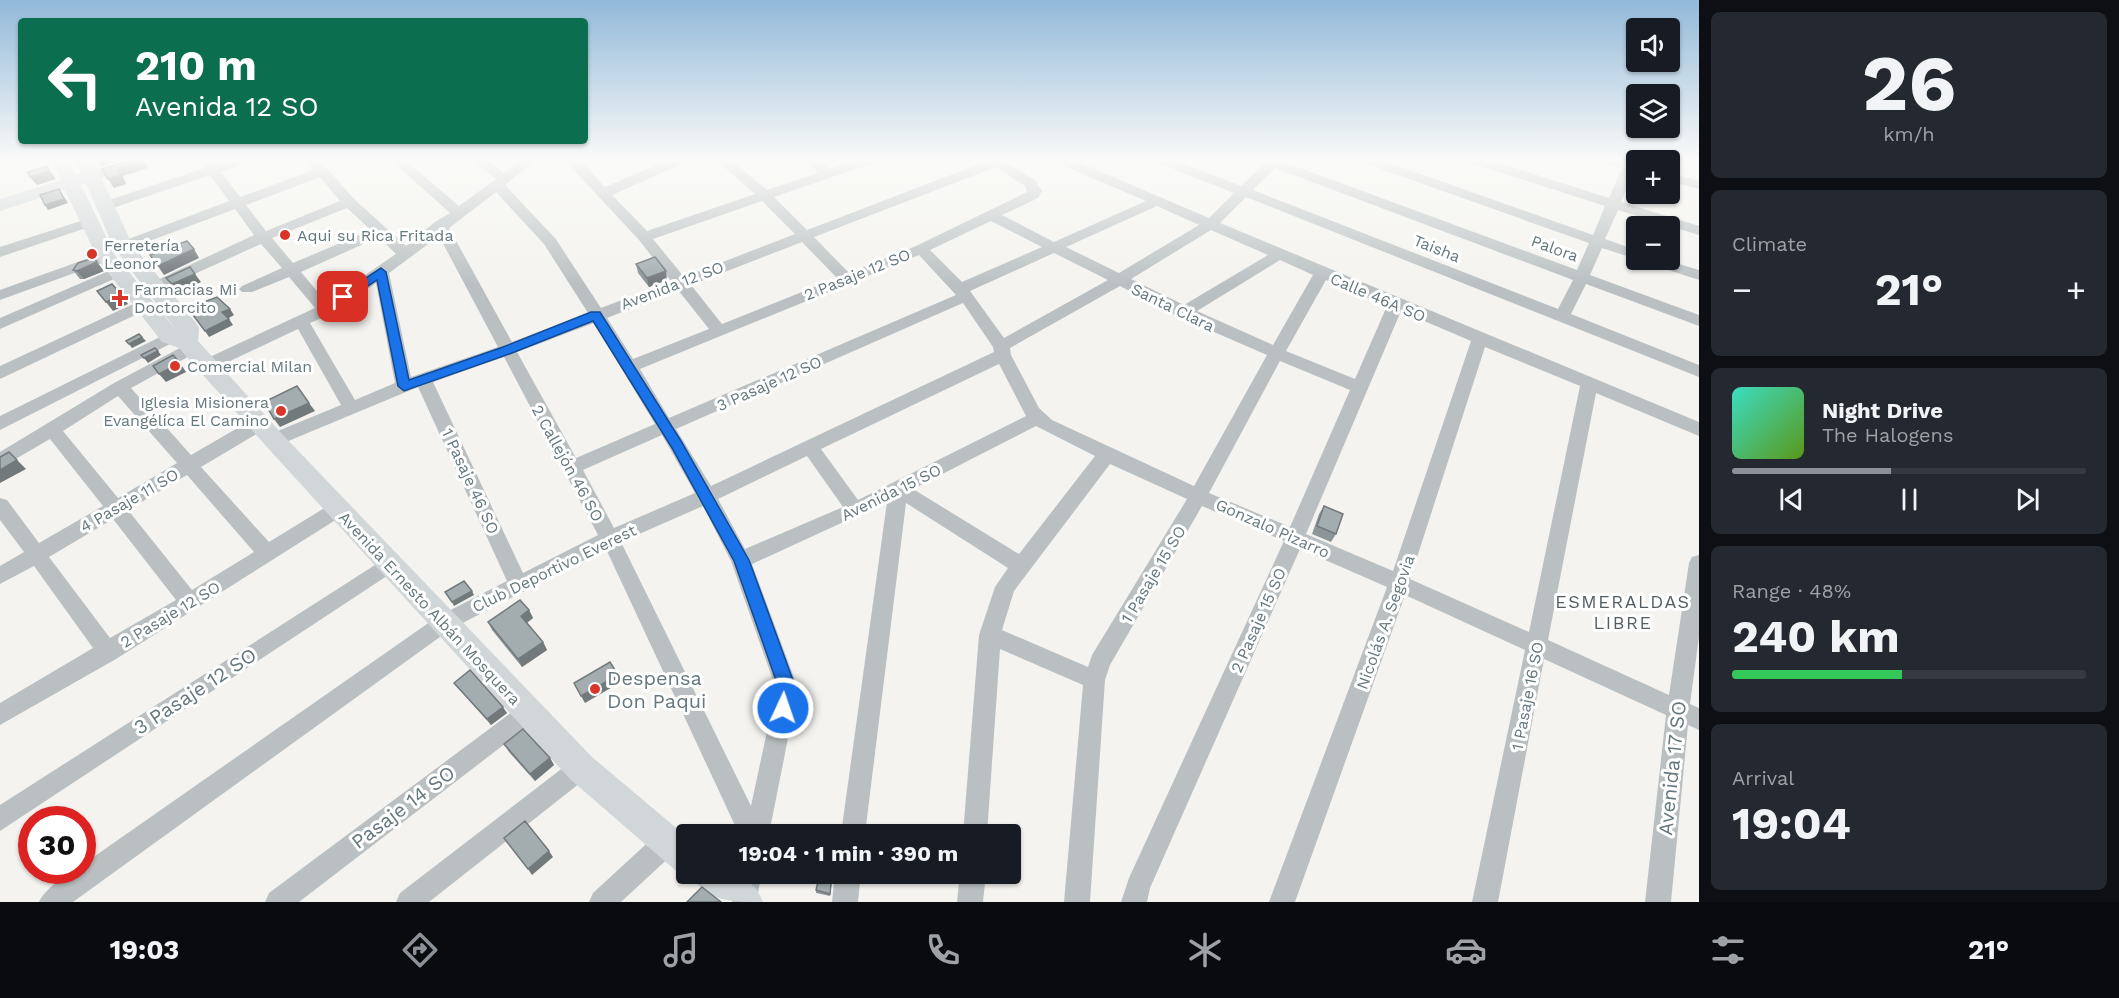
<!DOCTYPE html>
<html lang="en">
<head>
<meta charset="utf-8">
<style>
  :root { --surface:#171b24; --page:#242831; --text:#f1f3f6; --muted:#9ea1a6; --line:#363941; --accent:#8c9099 }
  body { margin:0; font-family:"Work Sans",sans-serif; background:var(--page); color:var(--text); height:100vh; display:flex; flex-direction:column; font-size:22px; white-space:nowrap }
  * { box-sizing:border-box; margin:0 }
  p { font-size:20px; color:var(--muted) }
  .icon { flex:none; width:33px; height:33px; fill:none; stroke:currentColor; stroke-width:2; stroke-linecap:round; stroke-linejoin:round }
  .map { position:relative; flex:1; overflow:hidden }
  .details { display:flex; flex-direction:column; gap:12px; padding:12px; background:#0d0f14; width:420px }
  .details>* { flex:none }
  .top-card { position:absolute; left:18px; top:18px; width:570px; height:126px; border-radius:6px; box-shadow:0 2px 4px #0004; background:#0b6e4f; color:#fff; overflow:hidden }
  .controls { position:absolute; left:1626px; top:18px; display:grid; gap:12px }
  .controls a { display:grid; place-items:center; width:54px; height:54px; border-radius:6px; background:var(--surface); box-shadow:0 2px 4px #0004; font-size:30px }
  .speed { position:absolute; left:18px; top:806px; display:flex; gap:12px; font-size:30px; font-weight:700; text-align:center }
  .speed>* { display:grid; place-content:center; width:78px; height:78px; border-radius:50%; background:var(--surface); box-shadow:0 2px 4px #0004; line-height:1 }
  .speed .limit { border:9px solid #d22; background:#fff; color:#111 }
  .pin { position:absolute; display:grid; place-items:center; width:51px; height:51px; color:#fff; margin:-26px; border-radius:12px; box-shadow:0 3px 9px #0006 }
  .me { position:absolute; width:66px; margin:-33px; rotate:3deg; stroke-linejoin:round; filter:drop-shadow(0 0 4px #0008) }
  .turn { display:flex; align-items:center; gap:21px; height:126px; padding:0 18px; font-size:27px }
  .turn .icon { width:78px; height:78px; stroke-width:2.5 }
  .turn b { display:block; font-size:42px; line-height:51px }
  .big { font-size:45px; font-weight:700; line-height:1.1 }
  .details .card { flex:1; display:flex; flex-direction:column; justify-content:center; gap:9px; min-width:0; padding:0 21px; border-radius:9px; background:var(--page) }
  .details .dial { align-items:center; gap:0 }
  .dial b { font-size:78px; line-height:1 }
  .song { display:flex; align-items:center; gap:18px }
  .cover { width:72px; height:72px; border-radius:9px; background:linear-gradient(135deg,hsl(170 70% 55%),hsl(90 70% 35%)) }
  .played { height:6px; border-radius:3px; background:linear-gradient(90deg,var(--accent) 45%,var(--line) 45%) }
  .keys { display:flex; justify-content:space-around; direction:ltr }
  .heat { display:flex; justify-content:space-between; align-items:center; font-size:33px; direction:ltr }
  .charge { height:9px; border-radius:4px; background:linear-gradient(90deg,#34c759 48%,var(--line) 0) }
  .trip { position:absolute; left:676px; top:824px; width:345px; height:60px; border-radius:6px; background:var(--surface); box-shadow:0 2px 4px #0004; font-weight:700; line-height:60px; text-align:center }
  .menu { display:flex; height:96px; justify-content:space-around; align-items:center; background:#090b0e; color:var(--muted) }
  .menu .icon { width:42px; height:42px }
  .menu .selected { color:var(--accent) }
  .menu b { font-size:27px; color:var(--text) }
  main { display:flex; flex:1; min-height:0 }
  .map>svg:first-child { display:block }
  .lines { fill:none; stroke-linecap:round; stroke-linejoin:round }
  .street { fill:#bac0c2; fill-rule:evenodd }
  .secondary { fill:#d1d6d9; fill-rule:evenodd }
  .wall { fill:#8c9597 }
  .shaded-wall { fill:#72797b }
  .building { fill:#a3adb0; stroke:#72797b; stroke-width:1.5 }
  .route { fill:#1a73e8; stroke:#114b97; stroke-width:1.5 }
  .poi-dot { fill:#da3529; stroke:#fff; stroke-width:2 }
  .labels { text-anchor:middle; stroke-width:6; stroke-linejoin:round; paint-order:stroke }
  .poi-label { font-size:16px; fill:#64787f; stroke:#fff; text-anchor:start }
  .street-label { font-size:16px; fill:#64787f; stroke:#fff }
  .neighbourhood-label { font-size:18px; letter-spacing:1.5px; fill:#515f65; stroke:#fff }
  .near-poi-label { font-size:20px; fill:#64787f; stroke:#fff; text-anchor:start }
  .near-street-label { font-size:20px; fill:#64787f; stroke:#fff }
</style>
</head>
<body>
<main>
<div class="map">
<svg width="1699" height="902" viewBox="0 0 1699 902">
  <rect width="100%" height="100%" fill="#f4f3ef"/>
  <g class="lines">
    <path class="street" d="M132 159H151L149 162 97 179H87L85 176 87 173Z
      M199 159H212L216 165 234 159H252L251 162 221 172 240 197 314 170 305 159H319L354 199 406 246 435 222 450 213 390 159H404L459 206 496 179 471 159H485L504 173 523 159H537L505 185 555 238 601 308 671 281 639 240 573 169 561 159C586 159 589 170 605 187L671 159H687L686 162 612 195 647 231 755 194 715 159H729L767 190 818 173 805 159H819L830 169 859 159H877L876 162 774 197 807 230 987 161 986 159H1011L1007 163 1035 180 1042 191 1038 198 1002 215 1054 242 1146 201 1055 162 1054 159H1071L1209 218 1234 193 1156 162 1155 159H1172L1241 186 1264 164 1258 159H1282L1281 161 1577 270 1589 243 1361 162 1359 159H1378L1593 235 1605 206 1468 162 1466 159H1486L1609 198 1622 168 1601 162 1600 159H1638L1636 172 1633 171 1621 202 1699 226V235L1618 210 1605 239 1636 250V259L1602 248 1590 275 1699 315V326L1586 284 1571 314 1699 365V377L1246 197 1220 223 1699 422V436L1596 393 1548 640 1669 695 1689 563 1692 557 1699 555V637L1690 704 1699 708V730L1688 725 1671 902H1645L1666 715 1544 659 1498 902H1472L1525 650 1405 595 1295 902H1269L1387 587 1300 549 1150 888 1147 902H1121L1129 878 1284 541 1202 506 1110 665 1105 680 1090 902H1064L1083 685 1000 649 987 834H963L979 635 995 587 1008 568 906 503 865 834H841L887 502 752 564 796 683 794 708 769 834H739L606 549 451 629 73 902H39C44 890 69 870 82 870V865L437 617 507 581 418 387 274 447 268 445 265 440 268 435 341 405 298 329 213 369H201L199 365 201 361 315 308 289 277 252 292H242L239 289 242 286 282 268 261 244 161 289H151L148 286 151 283 254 235 235 209 128 249H118L116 246 118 243 229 201 210 175 110 209 105 210 98 206 100 203 205 168ZM996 167 1025 186 1027 192 916 246 849 273 814 237ZM1275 168 1573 280 1558 309 1253 190ZM320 177 340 201 266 231 246 205ZM496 192 544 244 588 313 512 342 449 228ZM762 201 795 234 684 277 653 239ZM1157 206 1199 225 1119 273 1066 247ZM347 208 371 230 293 263 272 238ZM991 221 1042 247 962 282 930 250ZM1211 230 1268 255 1184 305 1131 279ZM439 236 498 347 411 377 389 273ZM379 237 396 254 326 302 301 272ZM802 242 837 278 722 324 691 285ZM1054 253 1108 280 1004 338 970 291ZM919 255 956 295 669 418 640 369ZM1280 260 1313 275 1273 345 1197 311ZM1326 280 1387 306 1355 379 1286 351ZM376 283 395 383 355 400 310 323 331 314ZM1120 286 1177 316 1267 355 1194 486 1052 420 1039 408 1011 355 1010 348ZM678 290 709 329 633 359 607 318ZM963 303 993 347 994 352 711 486 676 429ZM1401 311 1471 341 1393 571 1306 534ZM594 323 655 424 576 458 517 352ZM1485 347 1580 386 1529 632 1410 579ZM504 357 598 535 523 573 433 382ZM1280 361 1350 390 1290 527 1209 493ZM999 364 1026 416 858 500 821 449ZM1036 426 1095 456 1019 554 913 489ZM662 435 695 493 614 528 583 470ZM807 456 843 507 745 549 718 499ZM1110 464 1187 499 1092 655 1088 667 1002 630 1014 591ZM703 506 731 561 774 683 772 708 751 806 621 542Z
      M1670 173 1699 181V189L1670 181Z
      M90 218 97 222 95 225 0 257V247Z
      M97 255 104 260 102 263 0 300V290Z
      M1645 260H1666L1699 270V280L1647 263Z
      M118 267 126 272 123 275 0 329V318Z
      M144 299 152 304 150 308 0 379V366Z
      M170 332 176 333 178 337 176 341 0 430V416Z
      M191 342 197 344 199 348 197 352 131 388 191 455 253 419 259 418 265 419 268 424 265 429 201 467 269 542 331 504 338 501 345 504 347 509 345 514 116 659 0 725V703L93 648 34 566 0 584V566L24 552 0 520V498L7 500 39 543 103 506 50 439 0 468V452L114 383ZM118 396 177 463 118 498 63 431ZM187 475 254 552 192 590 128 510ZM113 519 176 600 110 638 49 557Z
      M389 556 396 558 399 564 396 570 0 831V805Z
      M528 703 536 706 539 713 536 720 299 902H265L269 893 520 706Z
      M581 757 589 760 593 768 589 776 429 902H396L400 893 573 760Z
      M666 831 675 834 678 843 675 852 621 902H589L593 893 657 834Z
      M736 873H762L756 902H732Z
      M835 873H861L858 902H832Z
      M960 873H986L983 902H957Z"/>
    <path class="secondary" d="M51 159H69L76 175 81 173 75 159H93L132 244 196 323 199 328 198 341 282 434 592 757 687 837V873C719 873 749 867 763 902 732 902 705 902 690 873L687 875 675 870 570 779 266 446 179 348 162 342 99 261 65 190 0 211V199L61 180ZM86 183 113 246 177 331 115 255 81 185Z"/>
  </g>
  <path class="wall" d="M636 264 667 280 649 287 638 273Z
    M73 270 104 271 84 279H80Z
    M1324 506 1336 534 1331 542 1312 534 1319 514Z
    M529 610 533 618 527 623 543 642 547 650 522 667 492 630 488 622Z
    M454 683 507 713 491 725 459 689Z
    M504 744 550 758 554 765 535 781 509 752Z
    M764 873H791L790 880 764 875Z
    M833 873 830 896 816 893V890Z"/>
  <path class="shaded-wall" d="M97 159H125L102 166Z
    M143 160 148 168 123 176 126 184 114 188 108 179 117 168Z
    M47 166 56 179 37 185 30 177Z
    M59 189 68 203 48 210 45 205Z
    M194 249 199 258 164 275 158 266Z
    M97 262 104 271 84 279 77 271Z
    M666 271 667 280 649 287 647 278Z
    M195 274 201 282 178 293 172 284Z
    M122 295 128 304 113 311 106 302Z
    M230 309 234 315 227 319 222 312Z
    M229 319 233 325 209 337 205 331Z
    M142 337 146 341 132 348 129 344Z
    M158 351 161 355 148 363 144 358Z
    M180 363 186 372 166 382 159 374Z
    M309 403 315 411 280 427 274 419Z
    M9 452 26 469 0 483V470Z
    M472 591 474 595 454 606 452 602Z
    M529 610 533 618 525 624 521 616Z
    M543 642 547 650 522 667 518 659Z
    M618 675 621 682 585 703 581 696Z
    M503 707 507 713 491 725 487 719Z
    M550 758 554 765 535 781 530 774Z
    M549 851 553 857 532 875 528 869Z"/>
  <path class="building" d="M134 159H142L143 160 117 168 121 175 108 179 102 169Z
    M47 166 49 171 30 177 28 172Z
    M59 189 64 199 45 205 40 195Z
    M187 241 194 249 158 266 150 255Z
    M655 257 666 271 647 278 636 264Z
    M94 258 97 262 77 271 73 270 78 263Z
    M190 267 195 274 172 284 166 278Z
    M112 284 122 295 106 302 97 291Z
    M217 297 230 309 222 312 229 319 205 331 193 315 199 312 193 306Z
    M139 334 142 337 129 344 126 341Z
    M155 348 158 351 144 358 141 355Z
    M173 355 180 363 159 374 153 366Z
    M297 386 309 403 274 419 264 402Z
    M9 452 17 460 0 470V457Z
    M1324 506 1343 514 1336 534 1317 526Z
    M464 581 472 591 452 602 445 592Z
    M520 600 529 610 521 616 543 642 518 659 488 622Z
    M610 662 618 675 581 696 574 683Z
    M470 670 503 707 487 719 454 683Z
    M523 729 550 758 530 774 504 744Z
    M525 821 549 851 528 869 504 838Z
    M820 873H832L830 894 816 890Z
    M702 887 721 902H687Z"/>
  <linearGradient id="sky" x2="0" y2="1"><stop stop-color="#92b9d9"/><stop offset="0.56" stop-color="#fafaf8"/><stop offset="1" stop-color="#fafaf8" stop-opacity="0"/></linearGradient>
  <rect width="1699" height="285" fill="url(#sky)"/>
  <path class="route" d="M381 268 386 272 409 380 503 347 591 312H600L681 441 749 560 794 683 789 714 783 716 777 714 774 708 777 683 734 561 672 448 593 321 512 353 404 391 398 386 377 280 347 300 343 301 337 297Z"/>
  <g class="poi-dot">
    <circle cx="285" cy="235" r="6"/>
    <circle cx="92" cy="254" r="6"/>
    <path d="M117 289h6v6h6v6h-6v6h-6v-6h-6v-6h6z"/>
    <circle cx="175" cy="366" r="6"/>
    <circle cx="281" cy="411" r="6"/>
    <circle cx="595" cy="689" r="6"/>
  </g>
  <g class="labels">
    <g class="poi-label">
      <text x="297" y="241">Aqui su Rica Fritada</text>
      <text x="104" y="251">Ferretería<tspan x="104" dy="18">Leonor</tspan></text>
      <text x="134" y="295">Farmacias Mi<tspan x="134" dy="18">Doctorcito</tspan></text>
      <text x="187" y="372">Comercial Milan</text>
      <text x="269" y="408" text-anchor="end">Iglesia Misionera<tspan x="269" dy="18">Evangélíca El Camino</tspan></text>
    </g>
    <g class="street-label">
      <text transform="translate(1437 248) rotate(22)" y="6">Taisha</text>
      <text transform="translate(1555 248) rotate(20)" y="6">Palora</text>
      <text transform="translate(857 274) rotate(-22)" y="6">2 Pasaje 12 SO</text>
      <text transform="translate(672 285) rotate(-21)" y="6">Avenida 12 SO</text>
      <text transform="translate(1378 297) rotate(23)" y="6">Calle 46A SO</text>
      <text transform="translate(1173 307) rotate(26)" y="6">Santa Clara</text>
      <text transform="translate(769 383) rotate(-24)" y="6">3 Pasaje 12 SO</text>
      <text transform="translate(568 463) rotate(61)" y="6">2 Callejón 46 SO</text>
      <text transform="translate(471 481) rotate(65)" y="6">1 Pasaje 46 SO</text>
      <text transform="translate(891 492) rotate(-26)" y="6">Avenida 15 SO</text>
      <text transform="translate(129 500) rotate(-30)" y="6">4 Pasaje 11 SO</text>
      <text transform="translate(1273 528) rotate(24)" y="6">Gonzalo Pizarro</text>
      <text transform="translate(554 568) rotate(-26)" y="6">Club Deportivo Everest</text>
      <text transform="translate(1153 574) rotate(-59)" y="6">1 Pasaje 15 SO</text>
      <text transform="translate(430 608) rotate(47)" y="6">Avenida Ernesto Albán Mosquera</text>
      <text transform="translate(170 614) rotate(-31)" y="6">2 Pasaje 12 SO</text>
      <text transform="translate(1258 620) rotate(-66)" y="6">2 Pasaje 15 SO</text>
      <text transform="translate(1385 622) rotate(-70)" y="6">Nicolás A. Segovia</text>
      <text transform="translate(1527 696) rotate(-79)" y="6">1 Pasaje 16 SO</text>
    </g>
    <g class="neighbourhood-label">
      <text x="1623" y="608">ESMERALDAS<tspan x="1623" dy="21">LIBRE</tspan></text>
    </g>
    <g class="near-poi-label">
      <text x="607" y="685">Despensa<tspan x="607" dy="23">Don Paqui</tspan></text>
    </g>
    <g class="near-street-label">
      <text transform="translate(195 691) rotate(-33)" y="7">3 Pasaje 12 SO</text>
      <text transform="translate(1672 768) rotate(-84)" y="7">Avenida 17 SO</text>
      <text transform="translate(403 807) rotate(-37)" y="7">Pasaje 14 SO</text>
    </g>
  </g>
</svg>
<div class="controls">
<a><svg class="icon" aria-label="sound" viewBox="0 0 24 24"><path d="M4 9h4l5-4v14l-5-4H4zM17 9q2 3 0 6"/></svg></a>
<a><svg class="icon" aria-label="layers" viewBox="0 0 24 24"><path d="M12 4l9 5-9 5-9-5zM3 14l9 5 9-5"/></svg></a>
<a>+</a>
<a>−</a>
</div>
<div class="speed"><div class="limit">30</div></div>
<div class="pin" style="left:343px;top:297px;background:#d93025"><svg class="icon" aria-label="arrive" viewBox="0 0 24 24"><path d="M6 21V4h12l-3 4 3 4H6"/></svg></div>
<svg class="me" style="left:783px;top:708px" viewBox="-20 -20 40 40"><circle r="17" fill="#1a73e8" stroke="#fff" stroke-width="3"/><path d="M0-11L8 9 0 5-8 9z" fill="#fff"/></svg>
<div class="trip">19:04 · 1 min · 390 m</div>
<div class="top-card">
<div class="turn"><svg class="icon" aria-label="left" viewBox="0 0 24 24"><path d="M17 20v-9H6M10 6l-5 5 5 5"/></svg><div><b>210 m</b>Avenida 12 SO</div></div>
</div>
</div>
<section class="details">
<div class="card dial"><b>26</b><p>km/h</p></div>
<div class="card"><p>Climate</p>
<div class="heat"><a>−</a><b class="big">21°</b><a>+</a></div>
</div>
<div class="card">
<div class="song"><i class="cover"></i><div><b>Night Drive</b><p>The Halogens</p></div></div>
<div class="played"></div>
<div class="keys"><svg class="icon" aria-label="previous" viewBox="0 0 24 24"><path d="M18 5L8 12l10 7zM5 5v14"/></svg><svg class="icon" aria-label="pause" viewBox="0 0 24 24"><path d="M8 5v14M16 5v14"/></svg><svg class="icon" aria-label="next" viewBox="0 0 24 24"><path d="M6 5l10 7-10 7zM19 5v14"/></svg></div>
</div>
<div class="card"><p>Range · 48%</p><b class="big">240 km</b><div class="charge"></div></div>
<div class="card"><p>Arrival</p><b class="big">19:04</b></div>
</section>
</main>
<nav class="menu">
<b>19:03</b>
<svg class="icon selected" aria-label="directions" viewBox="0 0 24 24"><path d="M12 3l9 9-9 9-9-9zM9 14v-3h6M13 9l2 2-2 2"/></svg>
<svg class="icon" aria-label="music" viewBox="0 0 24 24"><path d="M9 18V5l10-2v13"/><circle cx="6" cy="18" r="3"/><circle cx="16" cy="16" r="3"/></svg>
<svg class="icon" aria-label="phone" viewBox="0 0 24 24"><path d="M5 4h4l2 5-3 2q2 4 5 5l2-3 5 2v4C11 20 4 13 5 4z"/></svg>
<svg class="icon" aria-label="climate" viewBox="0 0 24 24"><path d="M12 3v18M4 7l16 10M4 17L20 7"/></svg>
<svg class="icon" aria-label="car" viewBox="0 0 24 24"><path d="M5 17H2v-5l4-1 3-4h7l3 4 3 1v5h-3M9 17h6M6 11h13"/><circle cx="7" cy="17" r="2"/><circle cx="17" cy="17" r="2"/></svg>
<svg class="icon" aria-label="filters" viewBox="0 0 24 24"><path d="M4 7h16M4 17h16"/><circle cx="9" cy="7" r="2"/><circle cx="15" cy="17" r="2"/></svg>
<b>21°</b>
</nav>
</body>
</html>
